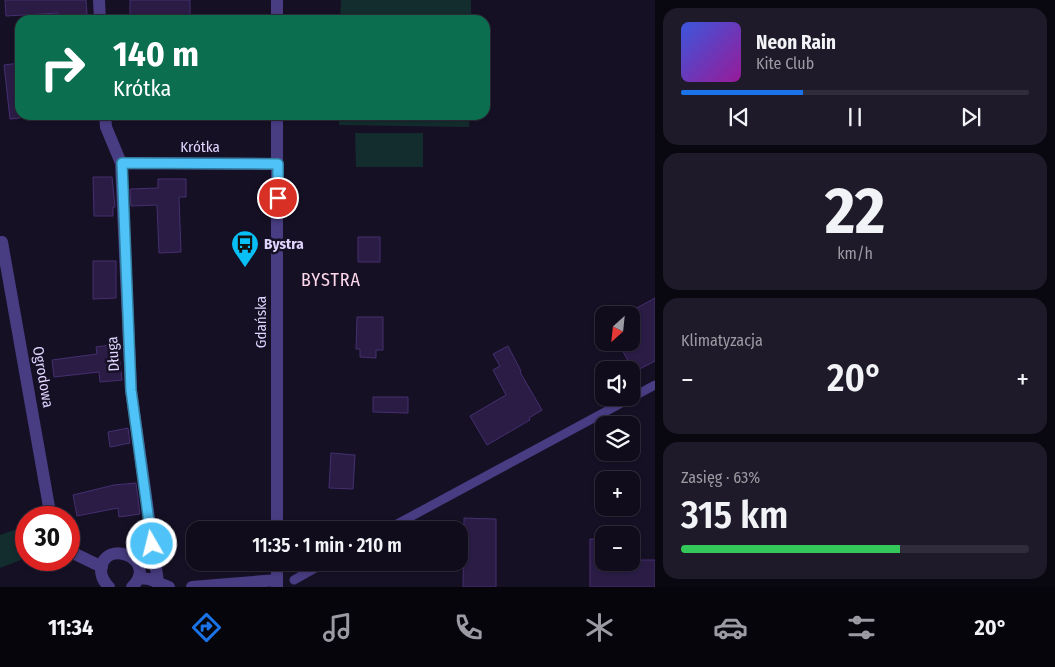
<!DOCTYPE html>
<html lang="pl">
<head>
<meta charset="utf-8">
<style>
  :root { --surface:#100c1c; --page:#1e1a29; --text:#f1f3f6; --muted:#9c9ba3; --line:#302c3b; --accent:#1a73e8 }
  body { margin:0; font-family:"Fira Sans Condensed",sans-serif; background:var(--page); color:var(--text); height:100vh; display:flex; flex-direction:column; font-size:19px; white-space:nowrap }
  * { box-sizing:border-box; margin:0 }
  p { font-size:16px; color:var(--muted) }
  .icon { flex:none; width:28px; height:28px; fill:none; stroke:currentColor; stroke-width:2; stroke-linecap:round; stroke-linejoin:round }
  .map { position:relative; flex:1; overflow:hidden }
  .details { display:flex; flex-direction:column; gap:8px; padding:8px; background:#09070f; width:400px }
  .details>* { flex:none }
  .guide { position:absolute; left:15px; top:15px; width:475px; height:105px; border-radius:15px; box-shadow:0 1px 4px #0004,0 0 0 1px var(--line); background:#0b6e4f; color:#fff; overflow:hidden }
  .needle { width:32px; rotate:207deg }
  .fabs { position:absolute; left:595px; top:306px; display:grid; gap:10px }
  .fabs a { display:grid; place-items:center; width:45px; height:45px; border-radius:10px; background:var(--surface); box-shadow:0 1px 4px #0004,0 0 0 1px var(--line); font-size:25px }
  .speed { position:absolute; left:15px; top:506px; display:flex; gap:10px; font-size:25px; font-weight:700; text-align:center }
  .speed>* { display:grid; place-content:center; width:65px; height:65px; border-radius:50%; background:var(--surface); box-shadow:0 1px 4px #0004,0 0 0 1px var(--line); line-height:1 }
  .speed .limit { border:8px solid #d22; background:#fff; color:#111 }
  .pin { position:absolute; display:grid; place-items:center; width:42px; height:42px; color:#fff; margin:-21px; border:2px solid #fff; border-radius:50%; box-shadow:0 1px 5px #0007 }
  .me { position:absolute; width:55px; margin:-28px; rotate:352deg; stroke-linejoin:round; filter:drop-shadow(0 0 4px #0008) }
  .turn { display:flex; align-items:center; gap:18px; height:105px; padding:0 15px; font-size:22px }
  .turn .icon { width:65px; height:65px; stroke-width:2.5 }
  .turn b { display:block; font-size:35px; line-height:42px }
  .big { font-size:38px; font-weight:600; line-height:1.1 }
  .details .widget { flex:1; display:flex; flex-direction:column; justify-content:center; gap:8px; min-width:0; padding:0 18px; border-radius:15px; background:var(--page) }
  .details .dial { align-items:center; gap:0 }
  .dial b { font-size:65px; line-height:1 }
  .song { display:flex; align-items:center; gap:15px }
  .cover { width:60px; height:60px; border-radius:8px; background:linear-gradient(135deg,hsl(230 70% 55%),hsl(300 70% 35%)) }
  .played { height:5px; border-radius:2px; background:linear-gradient(90deg,var(--accent) 35%,var(--line) 35%) }
  .keys { display:flex; justify-content:space-around; direction:ltr }
  .heat { display:flex; justify-content:space-between; align-items:center; font-size:28px; direction:ltr }
  .charge { height:8px; border-radius:4px; background:linear-gradient(90deg,#34c759 63%,var(--line) 0) }
  .trip { position:absolute; left:186px; top:521px; width:282px; height:50px; border-radius:15px; background:var(--surface); box-shadow:0 1px 4px #0004,0 0 0 1px var(--line); font-weight:600; line-height:50px; text-align:center }
  .menu { display:flex; height:80px; justify-content:space-around; align-items:center; background:#06050b; color:var(--muted) }
  .menu .icon { width:35px; height:35px }
  .menu .selected { color:var(--accent) }
  .menu b { font-size:22px; color:var(--text) }
  main { display:flex; flex:1; min-height:0 }
  .map>svg:first-child { display:block }
  .green { fill:#132c2e }
  .building { fill:#2a1c45; stroke:#442f70 }
  .lines { fill:none; stroke-linecap:round; stroke-linejoin:round }
  .service { stroke:#483c82; stroke-width:9 }
  .minor { stroke:#483c82; stroke-width:12 }
  .tertiary { stroke:#483c82; stroke-width:12 }
  .route-casing { stroke:#337fa1; stroke-width:12 }
  .route { stroke:#4fc3f7; stroke-width:9 }
  .labels { text-anchor:middle; stroke-width:5; stroke-linejoin:round; paint-order:stroke }
  .street-label { font-size:15px; fill:#dfd5fe; stroke:#161025 }
  .poi-label { font-size:15px; font-weight:bold; fill:#dfd5fe; stroke:#161025; text-anchor:start }
  .quarter-label { font-size:18px; letter-spacing:1px; fill:#fed7ea; stroke:#161025 }
</style>
</head>
<body>
<main>
<div class="map">
<svg width="655" height="587" viewBox="0 0 655 587">
  <rect width="100%" height="100%" fill="#161025"/>
  <path class="green" d="M341 0H471V20H340Z
    M339 115H470L469 127 339 125Z
    M355 133H423V167H356Z
    M25 526 26 558 0 568V535Z"/>
  <path class="building" d="M5 0H86L87 14 58 16V13L6 16Z
    M130 0H190V20H130Z
    M20 63V118L10 119 4 65Z
    M93 177H112L115 207H113V216H94Z
    M158 179H186V197H179L181 252 159 253 157 205 131 206 130 189 158 188Z
    M358 237H380V262H358Z
    M93 261H116V298L93 299Z
    M655 298V361L634 372 618 342H631V315H624Z
    M357 317H383V350H376V358L360 357V349H356Z
    M118 344 122 380 100 382 99 372 54 377 52 360 97 354 96 347Z
    M508 346 521 371 520 372 542 410 529 418 530 420 487 445 470 416 506 395 493 370 500 366 493 354Z
    M373 397H408V413L373 412Z
    M128 428 130 443 110 447 108 432Z
    M331 453 355 455 353 489 329 488Z
    M136 483 140 514 119 517 118 508 77 516 73 495 114 485Z
    M464 518 496 519V587H463Z
    M590 539H604V562H636V560H655V587H590Z"/>
  <g class="lines">
    <path class="service" d="M386 530 655 385
      M294 580 326 562"/>
    <path class="minor" d="M99 0 100 20
      M105 115 106 127 121 163 131 390 158 582
      M121 163 278 164
      M2 242 51 518
      M69 551 102 567
      M139 578 149 579 169 587
      M109 587C104 582 101 577 101 570 104 536 160 560 132 587
      M192 587 277 580"/>
    <path class="tertiary" d="M277 0V20
      M277 530V115
      M277 562V587"/>
  </g>
  <g class="lines">
    <g class="route-casing">
      <path id="route" d="M152 544 131 390 122 163 278 164V198"/>
    </g>
    <use href="#route" class="route"/>
  </g>
  <defs>
    <g id="bus-pin" transform="scale(1.4375)"><path d="M0 17L-7.5 6A9.5 9.5 0 1 1 7.5 6Z" fill="#08bff6" stroke="#161025"/><path d="M-5-6H5V4H4V6H2V4H-2V6H-4V4H-5ZM-3.5-4V0h7V-4ZM-3.5 1.2v1.5H-2V1.2ZM2 1.2v1.5H3.5V1.2Z" fill="#111"/></g>
  </defs>
  <g fill-rule="evenodd">
    <use href="#bus-pin" x="245" y="244"/>
  </g>
  <g class="labels">
    <g class="street-label">
      <text x="200" y="152">Krótka</text>
      <text transform="translate(261 322) rotate(-90)" y="5">Gdańska</text>
      <text transform="translate(113 354) rotate(-93)" y="5">Długa</text>
      <text transform="translate(43 377) rotate(80)" y="5">Ogrodowa</text>
    </g>
    <g class="poi-label">
      <text x="264" y="249">Bystra</text>
    </g>
    <g class="quarter-label">
      <text x="331" y="286">BYSTRA</text>
    </g>
  </g>
</svg>
<div class="fabs">
<a><svg class="needle" viewBox="-14 -14 28 28"><path d="M0-13l5 13h-10z" fill="#e53935"/><path d="M0 13l5-13h-10z" fill="#9c9ba3"/></svg></a>
<a><svg class="icon" aria-label="sound" viewBox="0 0 24 24"><path d="M4 9h4l5-4v14l-5-4H4zM17 9q2 3 0 6"/></svg></a>
<a><svg class="icon" aria-label="layers" viewBox="0 0 24 24"><path d="M12 4l9 5-9 5-9-5zM3 14l9 5 9-5"/></svg></a>
<a>+</a>
<a>−</a>
</div>
<div class="speed"><div class="limit">30</div></div>
<div class="pin" style="left:278px;top:198px;background:#d93025"><svg class="icon" aria-label="arrive" viewBox="0 0 24 24"><path d="M6 21V4h12l-3 4 3 4H6"/></svg></div>
<svg class="me" style="left:152px;top:544px" viewBox="-20 -20 40 40"><circle r="17" fill="#4fc3f7" stroke="#fff" stroke-width="3"/><path d="M0-11L8 9 0 5-8 9z" fill="#fff"/></svg>
<div class="trip">11:35 · 1 min · 210 m</div>
<div class="guide">
<div class="turn"><svg class="icon" aria-label="right" viewBox="0 0 24 24"><path d="M7 20v-9h11M14 6l5 5-5 5"/></svg><div><b>140 m</b>Krótka</div></div>
</div>
</div>
<section class="details">
<div class="widget">
<div class="song"><i class="cover"></i><div><b>Neon Rain</b><p>Kite Club</p></div></div>
<div class="played"></div>
<div class="keys"><svg class="icon" aria-label="previous" viewBox="0 0 24 24"><path d="M18 5L8 12l10 7zM5 5v14"/></svg><svg class="icon" aria-label="pause" viewBox="0 0 24 24"><path d="M8 5v14M16 5v14"/></svg><svg class="icon" aria-label="next" viewBox="0 0 24 24"><path d="M6 5l10 7-10 7zM19 5v14"/></svg></div>
</div>
<div class="widget dial"><b>22</b><p>km/h</p></div>
<div class="widget"><p>Klimatyzacja</p>
<div class="heat"><a>−</a><b class="big">20°</b><a>+</a></div>
</div>
<div class="widget"><p>Zasięg · 63%</p><b class="big">315 km</b><div class="charge"></div></div>
</section>
</main>
<nav class="menu">
<b>11:34</b>
<svg class="icon selected" aria-label="directions" viewBox="0 0 24 24"><path d="M12 3l9 9-9 9-9-9zM9 14v-3h6M13 9l2 2-2 2"/></svg>
<svg class="icon" aria-label="music" viewBox="0 0 24 24"><path d="M9 18V5l10-2v13"/><circle cx="6" cy="18" r="3"/><circle cx="16" cy="16" r="3"/></svg>
<svg class="icon" aria-label="phone" viewBox="0 0 24 24"><path d="M5 4h4l2 5-3 2q2 4 5 5l2-3 5 2v4C11 20 4 13 5 4z"/></svg>
<svg class="icon" aria-label="climate" viewBox="0 0 24 24"><path d="M12 3v18M4 7l16 10M4 17L20 7"/></svg>
<svg class="icon" aria-label="car" viewBox="0 0 24 24"><path d="M5 17H2v-5l4-1 3-4h7l3 4 3 1v5h-3M9 17h6M6 11h13"/><circle cx="7" cy="17" r="2"/><circle cx="17" cy="17" r="2"/></svg>
<svg class="icon" aria-label="filters" viewBox="0 0 24 24"><path d="M4 7h16M4 17h16"/><circle cx="9" cy="7" r="2"/><circle cx="15" cy="17" r="2"/></svg>
<b>20°</b>
</nav>
</body>
</html>
